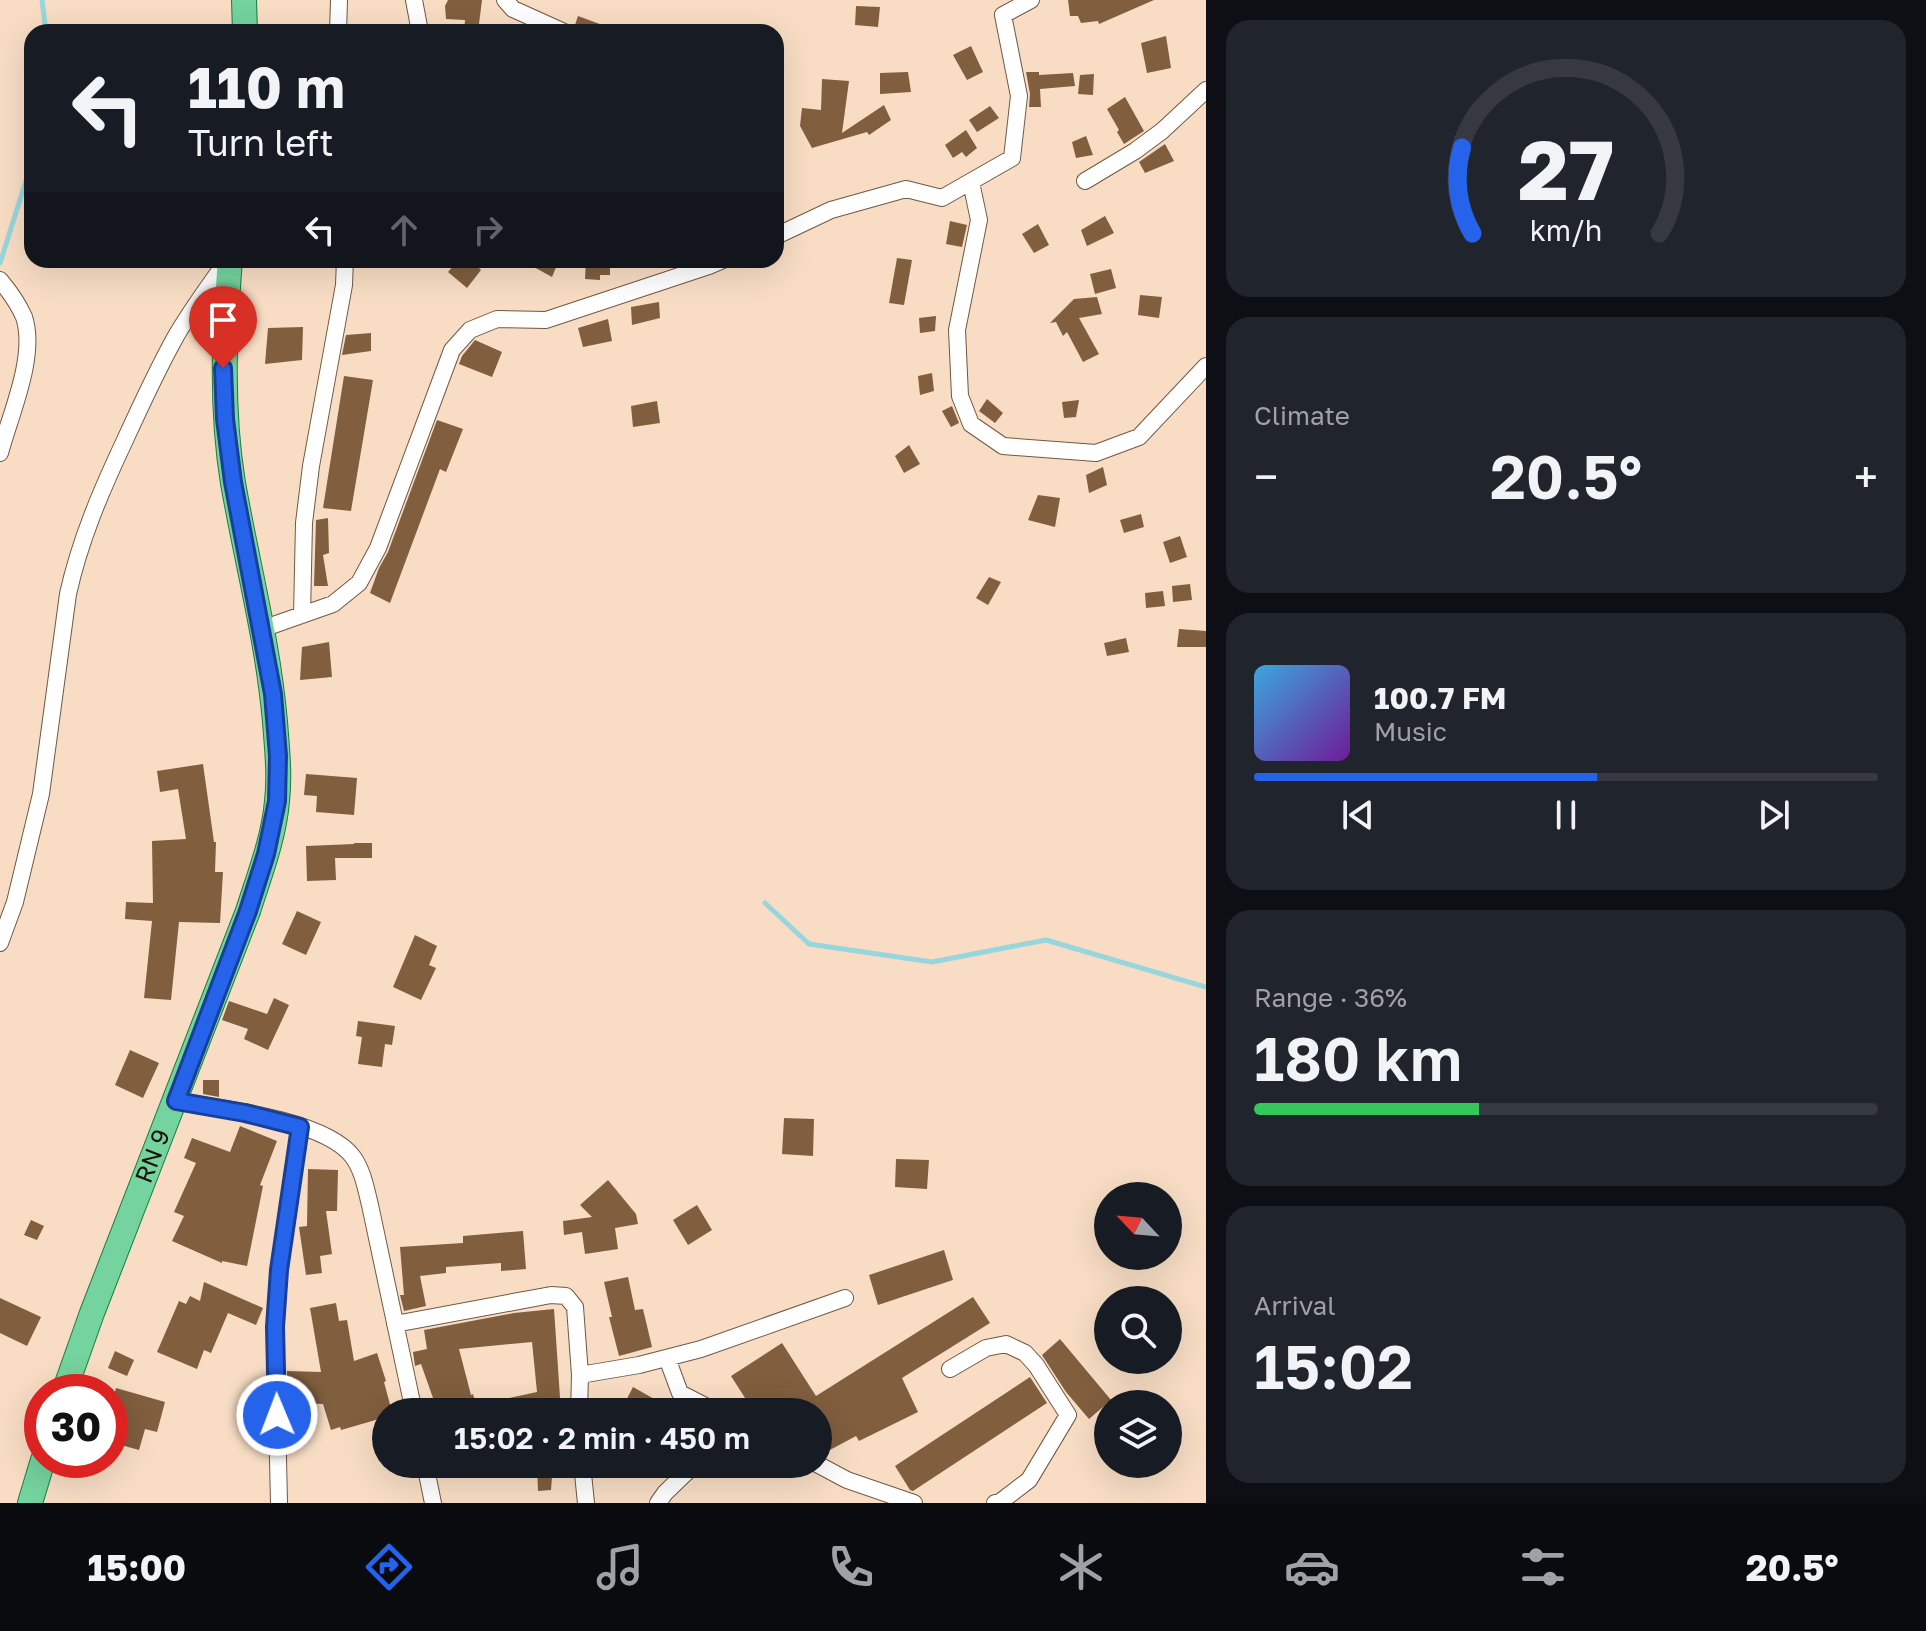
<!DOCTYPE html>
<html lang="en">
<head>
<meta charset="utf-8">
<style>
  :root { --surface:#171b24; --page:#20242c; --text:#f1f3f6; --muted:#9ea1a6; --line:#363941; --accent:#2563eb }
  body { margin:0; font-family:"Golos Text",sans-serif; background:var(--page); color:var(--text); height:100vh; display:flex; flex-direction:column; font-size:30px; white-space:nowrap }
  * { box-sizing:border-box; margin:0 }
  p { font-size:26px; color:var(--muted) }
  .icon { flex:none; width:44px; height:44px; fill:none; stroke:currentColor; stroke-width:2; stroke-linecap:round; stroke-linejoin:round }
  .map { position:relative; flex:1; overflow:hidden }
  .details { display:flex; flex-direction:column; gap:20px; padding:20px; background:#0d0f14; width:720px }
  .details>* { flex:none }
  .banner { position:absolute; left:24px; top:24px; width:760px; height:244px; border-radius:24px; box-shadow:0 8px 32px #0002; background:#171b24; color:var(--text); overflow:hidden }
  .needle { width:52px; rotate:296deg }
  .controls { position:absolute; left:1094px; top:1182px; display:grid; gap:16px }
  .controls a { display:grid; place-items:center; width:88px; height:88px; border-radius:50%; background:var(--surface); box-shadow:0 8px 32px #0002; font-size:40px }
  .speed { position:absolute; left:24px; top:1374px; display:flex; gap:16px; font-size:40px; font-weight:700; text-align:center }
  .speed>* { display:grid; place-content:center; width:104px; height:104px; border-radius:50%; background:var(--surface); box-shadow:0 8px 32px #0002; line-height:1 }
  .speed .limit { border:12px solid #d22; background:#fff; color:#111 }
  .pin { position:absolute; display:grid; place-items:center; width:68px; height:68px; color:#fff; margin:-82px -34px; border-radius:50% 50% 50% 0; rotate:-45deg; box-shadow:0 0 8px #0007 }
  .pin .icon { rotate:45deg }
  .me { position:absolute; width:88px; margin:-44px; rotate:359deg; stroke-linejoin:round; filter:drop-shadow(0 0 6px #0008) }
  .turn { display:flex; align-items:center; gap:28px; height:168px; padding:0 32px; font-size:36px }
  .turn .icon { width:104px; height:104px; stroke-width:2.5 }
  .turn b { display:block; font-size:56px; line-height:68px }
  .lanes { display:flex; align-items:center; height:76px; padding:0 32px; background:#0003; justify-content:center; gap:40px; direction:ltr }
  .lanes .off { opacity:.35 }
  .big { font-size:60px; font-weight:600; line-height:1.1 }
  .details .card { flex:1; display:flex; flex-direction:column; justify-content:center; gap:12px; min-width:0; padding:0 28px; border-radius:24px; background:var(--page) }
  .details .dial { align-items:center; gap:0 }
  .dial svg { height:208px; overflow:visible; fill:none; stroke:var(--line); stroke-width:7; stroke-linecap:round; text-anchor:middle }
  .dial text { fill:var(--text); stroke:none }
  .song { display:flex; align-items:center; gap:24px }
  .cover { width:96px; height:96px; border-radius:12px; background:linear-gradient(135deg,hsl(200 70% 55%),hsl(280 70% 35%)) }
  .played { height:8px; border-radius:4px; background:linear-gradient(90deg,var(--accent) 55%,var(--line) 55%) }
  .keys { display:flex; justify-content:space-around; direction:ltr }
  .heat { display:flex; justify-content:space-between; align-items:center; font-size:44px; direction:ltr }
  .charge { height:12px; border-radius:6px; background:linear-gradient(90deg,#34c759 36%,var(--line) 0) }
  .trip { position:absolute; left:372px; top:1398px; width:460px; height:80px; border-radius:40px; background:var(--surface); box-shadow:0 8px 32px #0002; font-weight:600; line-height:80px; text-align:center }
  .tabs { display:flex; height:128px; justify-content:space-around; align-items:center; background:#090b0e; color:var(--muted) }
  .tabs .icon { width:56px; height:56px }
  .tabs .current { color:var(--accent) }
  .tabs b { font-size:36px; color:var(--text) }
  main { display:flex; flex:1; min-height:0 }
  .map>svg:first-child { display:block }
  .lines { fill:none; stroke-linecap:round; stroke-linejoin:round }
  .stream { stroke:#97d6dc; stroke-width:5 }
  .building { fill:#805e3e; fill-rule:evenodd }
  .street-casing { stroke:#705843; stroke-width:18 }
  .primary-casing { stroke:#197d40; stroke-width:26 }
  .street { stroke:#fff; stroke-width:16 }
  .primary { stroke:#74d39e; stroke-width:24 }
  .route-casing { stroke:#184099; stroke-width:20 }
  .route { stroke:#2563eb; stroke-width:14 }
  .labels { text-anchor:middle; stroke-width:6; stroke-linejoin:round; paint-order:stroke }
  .street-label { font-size:24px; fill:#1b1209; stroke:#f8ddc4 }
</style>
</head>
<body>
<main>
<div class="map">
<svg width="1206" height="1503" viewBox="0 0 1206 1503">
  <rect width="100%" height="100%" fill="#f8ddc4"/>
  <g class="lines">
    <path class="stream" d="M42 0 46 32
      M0 263 32 162
      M765 903 809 944 932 962 1046 940 1206 987"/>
  </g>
  <path class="building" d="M448 0H482L478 32H464L465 20 446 19 445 6Z
    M1068 0H1154L1099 24 1098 21 1081 23 1078 16H1070Z
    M856 6 880 7 878 27 855 25Z
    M578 16 616 30V32H575L574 28Z
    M1166 36 1171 68 1147 73 1141 43Z
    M971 46 983 72 967 80 953 55Z
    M908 72 911 92 880 94V73Z
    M1026 72H1039V75L1073 73 1075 86 1040 89 1041 107H1029L1030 94Z
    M1094 74 1093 95 1078 94 1080 75Z
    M822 79 849 81 842 133 884 105 891 120 869 135 867 132 812 148 800 126 802 108 821 110Z
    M1125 97 1144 131 1124 144 1117 132 1119 130 1107 109Z
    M990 106 999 118 977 132 969 120Z
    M966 130 977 148 966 157 962 152 953 158 945 145Z
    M1086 136 1093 155 1076 158 1072 142Z
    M1165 144 1174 161 1145 173 1139 162Z
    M1105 216 1114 233 1087 246 1081 230Z
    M950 221 967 225 962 247 946 244Z
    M1038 224 1049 245 1034 253 1022 234Z
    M897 258 912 260 904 305 889 303Z
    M458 260H487L479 268 481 270 467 288 448 272Z
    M521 260H559L552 277Z
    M586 260H610V275H600V280L585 279Z
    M1111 269 1116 288 1095 294 1090 274Z
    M1140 295 1162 297 1159 318 1138 315Z
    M1097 297 1102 314 1079 318 1099 354 1083 362 1067 332 1063 336 1056 322 1050 323 1074 299Z
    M659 302 660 318 632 325 631 307Z
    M936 316 935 331 920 333 919 318Z
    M608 319 612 341 583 347 578 328Z
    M303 327 302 360 265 364 268 328Z
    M371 333V351L342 355 346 335Z
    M475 340 502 352 492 377 459 364 462 356Z
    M932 373 934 391 920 395 918 376Z
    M344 376 373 380 351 511 323 508Z
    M987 399 1003 413 995 423 979 411Z
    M1079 400 1076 417 1064 418 1062 402Z
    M657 401 660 423 633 427 631 406Z
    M952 406 959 423 951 427 942 411Z
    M437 420 463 429 446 472 440 469 390 603 370 593 379 568 388 552Z
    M909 445 920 464 904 473 895 456Z
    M1103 467 1107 485 1089 493 1086 475Z
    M1038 495 1060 498 1055 527 1028 520Z
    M1141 514 1144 527 1124 533 1120 520Z
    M328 518 329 553 323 555 328 586H314L316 520Z
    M1180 536 1187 557 1170 563 1163 542Z
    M989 577 1001 582 988 605 976 598Z
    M1190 584 1192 600 1173 602 1172 586Z
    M1163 591 1165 606 1146 608 1145 593Z
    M1179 629 1206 631V647H1177Z
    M1126 638 1129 652 1107 656 1104 643Z
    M329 642 332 677 300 680 302 647Z
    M203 764 214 842H216L215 872H223L220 923 179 922 171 1000 144 998 152 921 125 919 126 902 153 903 152 841 186 839 178 789 160 792 157 771Z
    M306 774 357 778 354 815 316 812 317 796 304 795Z
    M354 843H372V858H335L336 880 307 881 306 846 354 844Z
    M297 911 321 922 306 955 282 944Z
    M415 935 437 946 429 965 436 968 421 1000 393 987Z
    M274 998 289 1005 268 1050 244 1039 248 1029 222 1020 229 1001 267 1014Z
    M358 1021 395 1026 392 1045 385 1044 382 1067 358 1064 362 1037 356 1036Z
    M130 1050 159 1063 143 1098 115 1085Z
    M203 1080H219V1097L203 1094Z
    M784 1118 814 1119 813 1156 782 1154Z
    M240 1126 277 1141 260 1185 263 1186 247 1266 222 1261V1263L172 1241 184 1216 174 1212 196 1163 184 1158 192 1138 230 1152Z
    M896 1159 929 1160 927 1189 895 1187Z
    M308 1169 338 1170 337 1211H326L332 1254 320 1256 322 1273 306 1275 299 1227 307 1226Z
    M608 1180 636 1214 638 1224 615 1228 618 1249 585 1254 582 1232 564 1235 563 1221 592 1217 580 1205Z
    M697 1205 712 1230 688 1245 673 1220Z
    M31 1220 44 1226 37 1240 24 1235Z
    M523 1231 526 1269 501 1271V1263L446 1267V1273L420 1276 426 1306 404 1311 400 1295H404L400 1247 463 1243V1236Z
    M944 1250 953 1280 878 1305 869 1275Z
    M628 1277 635 1310 643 1309 652 1347 619 1356 609 1317H612L604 1282Z
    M204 1282 263 1308 256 1325 228 1313 211 1353 204 1350 197 1369 157 1352 179 1301 186 1304 190 1296 200 1301Z
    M973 1297 990 1323 902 1378 918 1412 859 1441 856 1436 828 1451 818 1433V1412H754L731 1376 782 1343 816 1396Z
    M0 1298 41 1317 27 1346 0 1333Z
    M336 1303 339 1321 347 1320 354 1361 377 1353 386 1381 384 1382 392 1412H386V1417L341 1430 340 1427 331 1430 323 1404 300 1403 298 1443H289L287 1371 321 1372 310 1308Z
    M554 1309 561 1412H438L421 1364 415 1366 413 1352 427 1349 424 1330 514 1313ZM532 1342 537 1392 476 1405 473 1394 471 1395 459 1349Z
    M1060 1339 1111 1400 1089 1419 1066 1392 1042 1355Z
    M115 1351 134 1360 127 1376 108 1368Z
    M1030 1377 1047 1403 913 1491 910 1490 895 1466Z
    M633 1387 656 1400 649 1412H620Z
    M116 1388 165 1402 157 1432 145 1429 139 1450 110 1442V1410Z
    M537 1464H553L551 1490 538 1491Z"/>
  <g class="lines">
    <g class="street-casing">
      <path id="street" d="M414 0 420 32
        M505 0 513 9 564 32
        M338 32 339 0
        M1085 181 1135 151 1162 131 1206 90
        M971 182 979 220 957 330 960 396 971 424 1003 446 1096 453 1139 437 1206 366
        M776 236 831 210 906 189 942 198 1012 158 1019 96 1003 15 1031 0
        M0 280C10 292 18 303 24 317 37 356 10 415 0 453
        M302 615 304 523 311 466 344 285 345 260
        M262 629 333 604 359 583 378 548 452 350 470 330 497 319 546 320 709 266 723 260
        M0 943 15 902 41 794 68 594C80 540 101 491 125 440 141 405 157 370 176 336 191 310 210 285 227 260
        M176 1101C220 1108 326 1120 353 1157 363 1171 366 1189 370 1205L414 1412
        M395 1324 551 1295 566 1296 575 1307 580 1375 639 1365 701 1349 845 1298
        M667 1358 680 1393 717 1412
        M950 1369 986 1348 1006 1344 1025 1353 1036 1365 1068 1415 1029 1480 1000 1502 995 1503
        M579 1412 580 1375
        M425 1464 433 1503
        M582 1464 586 1503
        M817 1464 847 1480 914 1503
        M279 1503 275 1327 279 1270 300 1127
        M658 1503 665 1493 695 1464"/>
    </g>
    <g class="primary-casing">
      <g id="primary">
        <path d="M244 0 245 32"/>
        <path id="s1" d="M64 1392 92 1313 248 911C259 876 274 838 277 801 280 775 277 748 275 722 268 641 247 563 233 483 221 409 224 335 230 260"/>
        <path d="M30 1503 43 1460"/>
      </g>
    </g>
    <use href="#street" class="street"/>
    <use href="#primary" class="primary"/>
  </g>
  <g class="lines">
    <g class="route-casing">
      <path id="route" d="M223 368 225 419 233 482 273 694 278 756 277 801 266 854 248 911 176 1101 245 1113 300 1127 279 1270 275 1327 277 1415"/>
    </g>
    <use href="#route" class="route"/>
  </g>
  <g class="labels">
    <g class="street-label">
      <text dy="8" stroke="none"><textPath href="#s1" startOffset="252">RN 9</textPath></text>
    </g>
  </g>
</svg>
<div class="controls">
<a><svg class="needle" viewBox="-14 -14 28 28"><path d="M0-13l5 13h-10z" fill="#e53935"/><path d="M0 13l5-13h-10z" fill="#9ea1a6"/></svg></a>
<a><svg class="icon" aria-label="search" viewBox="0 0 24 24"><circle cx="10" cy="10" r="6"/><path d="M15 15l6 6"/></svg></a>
<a><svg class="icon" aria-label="layers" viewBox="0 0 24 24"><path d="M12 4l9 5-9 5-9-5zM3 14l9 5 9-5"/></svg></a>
</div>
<div class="speed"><div class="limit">30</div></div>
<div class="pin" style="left:223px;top:368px;background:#d93025"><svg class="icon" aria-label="arrive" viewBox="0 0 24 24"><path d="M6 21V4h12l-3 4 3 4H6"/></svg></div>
<svg class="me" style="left:277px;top:1415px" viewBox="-20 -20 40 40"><circle r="17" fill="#2563eb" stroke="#fff" stroke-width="3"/><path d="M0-11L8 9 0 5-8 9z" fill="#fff"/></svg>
<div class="trip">15:02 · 2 min · 450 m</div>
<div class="banner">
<div class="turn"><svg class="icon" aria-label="left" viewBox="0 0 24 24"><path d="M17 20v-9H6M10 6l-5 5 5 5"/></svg><div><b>110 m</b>Turn left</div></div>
<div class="lanes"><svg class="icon" aria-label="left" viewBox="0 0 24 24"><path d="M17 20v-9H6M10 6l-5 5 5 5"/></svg><svg class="icon off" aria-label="ahead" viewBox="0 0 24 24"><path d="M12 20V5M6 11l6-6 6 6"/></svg><svg class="icon off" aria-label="right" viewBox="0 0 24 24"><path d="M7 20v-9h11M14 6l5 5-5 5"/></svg></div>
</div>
</div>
<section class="details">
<div class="card dial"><svg viewBox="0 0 100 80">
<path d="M14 69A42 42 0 1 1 86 69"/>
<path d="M14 69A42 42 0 0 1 10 36" stroke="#2563eb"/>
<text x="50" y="56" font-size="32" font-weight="700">27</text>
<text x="50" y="72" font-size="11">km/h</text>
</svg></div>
<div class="card"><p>Climate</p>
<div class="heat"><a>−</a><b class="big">20.5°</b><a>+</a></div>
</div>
<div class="card">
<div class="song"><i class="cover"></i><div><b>100.7 FM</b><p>Music</p></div></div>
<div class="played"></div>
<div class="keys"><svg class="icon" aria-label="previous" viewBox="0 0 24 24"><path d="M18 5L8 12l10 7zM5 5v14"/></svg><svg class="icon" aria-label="pause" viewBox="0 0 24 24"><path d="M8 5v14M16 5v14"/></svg><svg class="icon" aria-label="next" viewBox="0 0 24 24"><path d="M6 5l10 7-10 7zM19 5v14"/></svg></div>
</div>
<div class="card"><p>Range · 36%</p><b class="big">180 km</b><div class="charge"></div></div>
<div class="card"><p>Arrival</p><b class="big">15:02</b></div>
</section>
</main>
<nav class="tabs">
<b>15:00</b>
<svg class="icon current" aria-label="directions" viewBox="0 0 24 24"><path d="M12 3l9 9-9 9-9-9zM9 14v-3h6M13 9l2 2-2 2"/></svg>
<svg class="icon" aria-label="music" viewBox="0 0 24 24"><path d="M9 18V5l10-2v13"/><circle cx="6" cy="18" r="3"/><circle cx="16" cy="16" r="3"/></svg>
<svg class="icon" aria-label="phone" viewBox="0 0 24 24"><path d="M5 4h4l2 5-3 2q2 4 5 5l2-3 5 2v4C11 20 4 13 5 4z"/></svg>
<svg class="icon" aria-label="climate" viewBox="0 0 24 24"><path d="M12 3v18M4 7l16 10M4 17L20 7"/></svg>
<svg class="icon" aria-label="car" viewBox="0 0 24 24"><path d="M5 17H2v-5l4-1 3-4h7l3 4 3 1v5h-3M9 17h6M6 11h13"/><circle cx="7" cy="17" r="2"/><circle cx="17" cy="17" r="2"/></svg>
<svg class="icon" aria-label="filters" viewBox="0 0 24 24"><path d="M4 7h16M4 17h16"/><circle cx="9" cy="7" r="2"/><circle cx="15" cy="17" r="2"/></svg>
<b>20.5°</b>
</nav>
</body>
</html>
